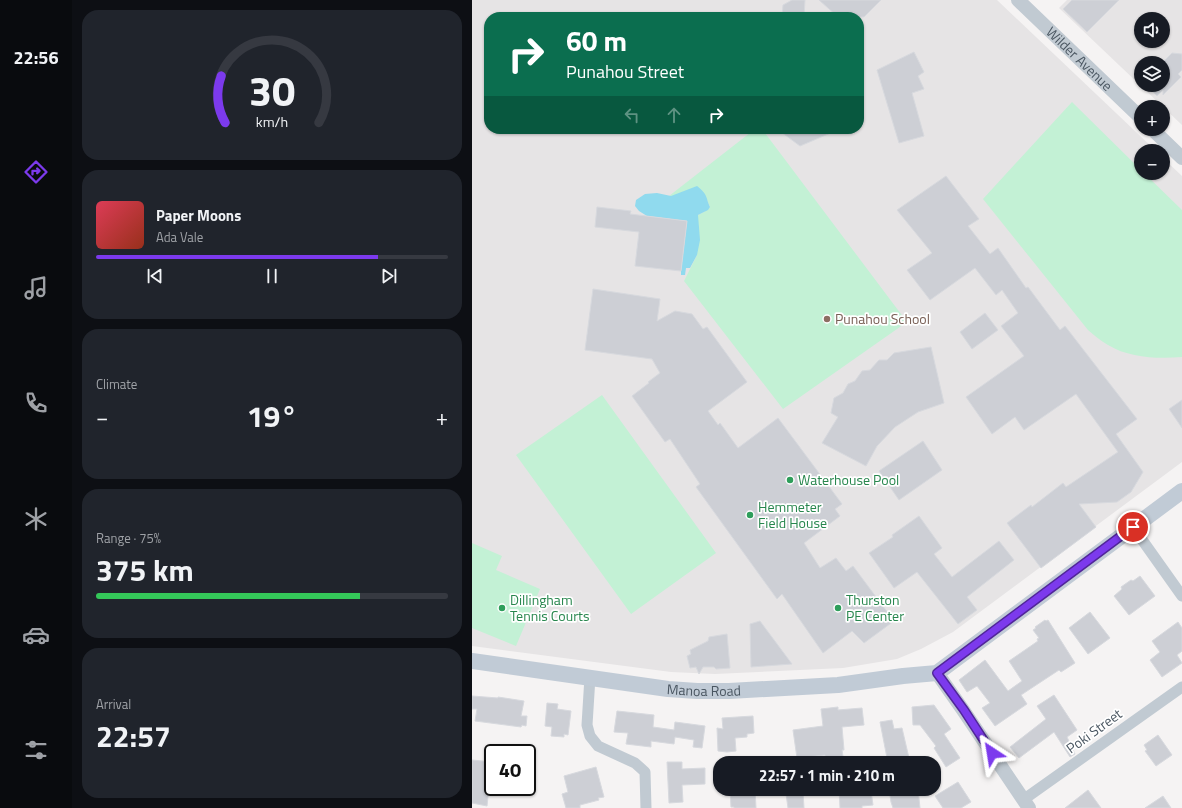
<!DOCTYPE html>
<html lang="en">
<head>
<meta charset="utf-8">
<style>
  :root { --surface:#171b24; --page:#20242c; --text:#f1f3f6; --muted:#9ea1a6; --line:#363941; --accent:#7c3aed }
  body { margin:0; font-family:"Titillium Web",sans-serif; background:var(--page); color:var(--text); height:100vh; display:flex; flex-direction:column; font-size:15px; white-space:nowrap }
  * { box-sizing:border-box; margin:0 }
  p { font-size:13px; color:var(--muted) }
  .icon { flex:none; width:22px; height:22px; fill:none; stroke:currentColor; stroke-width:2; stroke-linecap:round; stroke-linejoin:round }
  .map { position:relative; flex:1; overflow:hidden }
  .drawer { display:flex; flex-direction:column; gap:10px; padding:10px; background:#0d0f14; width:400px }
  .drawer>* { flex:none }
  .top-card { position:absolute; left:12px; top:12px; width:380px; height:122px; border-radius:16px; box-shadow:0 1px 3px #0004; background:#0b6e4f; color:#fff; overflow:hidden }
  .fabs { position:absolute; left:662px; top:12px; display:grid; gap:8px }
  .fabs a { display:grid; place-items:center; width:36px; height:36px; border-radius:50%; background:var(--surface); box-shadow:0 1px 3px #0004; font-size:20px }
  .speed { position:absolute; left:12px; top:744px; display:flex; gap:8px; font-size:20px; font-weight:700; text-align:center }
  .speed>* { display:grid; place-content:center; width:52px; height:52px; border-radius:50%; background:var(--surface); box-shadow:0 1px 3px #0004; line-height:1 }
  .speed .limit { border:2px solid #111; border-radius:6px; background:#fff; color:#111 }
  .pin { position:absolute; display:grid; place-items:center; width:34px; height:34px; color:#fff; margin:-17px; border:2px solid #fff; border-radius:50%; box-shadow:0 1px 4px #0007 }
  .me { position:absolute; width:44px; margin:-22px; rotate:327deg; stroke-linejoin:round; filter:drop-shadow(0 0 3px #0008) }
  .turn { display:flex; align-items:center; gap:14px; height:84px; padding:0 16px; font-size:18px }
  .turn .icon { width:52px; height:52px; stroke-width:2.5 }
  .turn b { display:block; font-size:28px; line-height:34px }
  .lanes { display:flex; align-items:center; height:38px; padding:0 16px; background:#0003; justify-content:center; gap:20px; direction:ltr }
  .lanes .off { opacity:.35 }
  .big { font-size:30px; font-weight:700; line-height:1.1 }
  .drawer .tile { flex:1; display:flex; flex-direction:column; justify-content:center; gap:6px; min-width:0; padding:0 14px; border-radius:16px; background:var(--page) }
  .drawer .dial { align-items:center; gap:0 }
  .dial svg { height:104px; overflow:visible; fill:none; stroke:var(--line); stroke-width:7; stroke-linecap:round; text-anchor:middle }
  .dial text { fill:var(--text); stroke:none }
  .song { display:flex; align-items:center; gap:12px }
  .cover { width:48px; height:48px; border-radius:6px; background:linear-gradient(135deg,hsl(350 70% 55%),hsl(10 70% 35%)) }
  .played { height:4px; border-radius:2px; background:linear-gradient(90deg,var(--accent) 80%,var(--line) 80%) }
  .keys { display:flex; justify-content:space-around; direction:ltr }
  .heat { display:flex; justify-content:space-between; align-items:center; font-size:22px; direction:ltr }
  .charge { height:6px; border-radius:3px; background:linear-gradient(90deg,#34c759 75%,var(--line) 0) }
  .trip { position:absolute; left:241px; top:756px; width:228px; height:40px; border-radius:16px; background:var(--surface); box-shadow:0 1px 3px #0004; font-weight:700; line-height:40px; text-align:center }
  main { display:flex; flex:1; min-height:0 }
  .tabs { display:flex; flex-direction:column; width:72px; justify-content:space-around; align-items:center; background:#090b0e; color:var(--muted) }
  .tabs .icon { width:28px; height:28px }
  .tabs .current { color:var(--accent) }
  .tabs b { font-size:18px; color:var(--text) }
  .map>svg:first-child { display:block }
  .education { fill:#e6e4e5; fill-rule:evenodd }
  .green { fill:#c3f1d5 }
  .water { fill:#90daee }
  .building { fill:#cdcfd5; stroke:#d7d9de }
  .lines { fill:none; stroke-linecap:round; stroke-linejoin:round }
  .minor { stroke:#c1cad2; stroke-width:11 }
  .tertiary { stroke:#c1cad2; stroke-width:14 }
  .secondary { stroke:#c1cbd6; stroke-width:16 }
  .route-casing { stroke:#51269a; stroke-width:10 }
  .route { stroke:#7c3aed; stroke-width:7 }
  .education-dot { fill:#8d6e63; stroke:#fff; stroke-width:1.5 }
  .leisure-dot { fill:#2e9e5b; stroke:#fff; stroke-width:1.5 }
  .labels { text-anchor:middle; stroke-width:3.5; stroke-linejoin:round; paint-order:stroke }
  .street-label { font-size:14px; fill:#4a5661; stroke:#fff }
  .education-label { font-size:14px; fill:#785e54; stroke:#fff; text-anchor:start }
  .leisure-label { font-size:14px; fill:#27864d; stroke:#fff; text-anchor:start }
</style>
</head>
<body>
<main>
<nav class="tabs">
<b>22:56</b>
<svg class="icon current" aria-label="directions" viewBox="0 0 24 24"><path d="M12 3l9 9-9 9-9-9zM9 14v-3h6M13 9l2 2-2 2"/></svg>
<svg class="icon" aria-label="music" viewBox="0 0 24 24"><path d="M9 18V5l10-2v13"/><circle cx="6" cy="18" r="3"/><circle cx="16" cy="16" r="3"/></svg>
<svg class="icon" aria-label="phone" viewBox="0 0 24 24"><path d="M5 4h4l2 5-3 2q2 4 5 5l2-3 5 2v4C11 20 4 13 5 4z"/></svg>
<svg class="icon" aria-label="climate" viewBox="0 0 24 24"><path d="M12 3v18M4 7l16 10M4 17L20 7"/></svg>
<svg class="icon" aria-label="car" viewBox="0 0 24 24"><path d="M5 17H2v-5l4-1 3-4h7l3 4 3 1v5h-3M9 17h6M6 11h13"/><circle cx="7" cy="17" r="2"/><circle cx="17" cy="17" r="2"/></svg>
<svg class="icon" aria-label="filters" viewBox="0 0 24 24"><path d="M4 7h16M4 17h16"/><circle cx="9" cy="7" r="2"/><circle cx="15" cy="17" r="2"/></svg>
</nav>
<section class="drawer">
<div class="tile dial"><svg viewBox="0 0 100 80">
<path d="M14 69A42 42 0 1 1 86 69"/>
<path d="M14 69A42 42 0 0 1 11 33" stroke="#7c3aed"/>
<text x="50" y="56" font-size="32" font-weight="700">30</text>
<text x="50" y="72" font-size="11">km/h</text>
</svg></div>
<div class="tile">
<div class="song"><i class="cover"></i><div><b>Paper Moons</b><p>Ada Vale</p></div></div>
<div class="played"></div>
<div class="keys"><svg class="icon" aria-label="previous" viewBox="0 0 24 24"><path d="M18 5L8 12l10 7zM5 5v14"/></svg><svg class="icon" aria-label="pause" viewBox="0 0 24 24"><path d="M8 5v14M16 5v14"/></svg><svg class="icon" aria-label="next" viewBox="0 0 24 24"><path d="M6 5l10 7-10 7zM19 5v14"/></svg></div>
</div>
<div class="tile"><p>Climate</p>
<div class="heat"><a>−</a><b class="big">19°</b><a>+</a></div>
</div>
<div class="tile"><p>Range · 75%</p><b class="big">375 km</b><div class="charge"></div></div>
<div class="tile"><p>Arrival</p><b class="big">22:57</b></div>
</section>
<div class="map">
<svg width="710" height="808" viewBox="0 0 710 808">
  <rect width="100%" height="100%" fill="#f5f3f3"/>
  <path class="education" d="M0 0H525L684 151H669V173H691V158L710 176V462L481 632 449 649 425 659 371 668 243 674 199 672 0 646ZM17 17H387V129H17Z
    M595 0H710V125L587 8ZM669 19H691V41H669ZM669 63H691V85H669Z"/>
  <path class="green" d="M600 102 669 170V173H672L710 210V357C686 359 657 358 636 345 629 341 622 335 616 330L511 199Z
    M283 129H290L435 322 311 409 212 281 225 255 226 215 232 212 238 207 235 200 197 196Z
    M130 395 244 553 159 614 44 455Z
    M0 543 30 556 24 570 68 589 44 646 0 628Z"/>
  <path class="water" d="M225 186C236 195 233 195 238 207L236 210 226 215 228 240 225 255 218 268H214L213 275H209V271L215 221 175 216 167 211 163 206 164 200 173 194 185 193 199 196Z"/>
  <path class="building" d="M320 0H333L332 17H310L311 5Z
    M347 0H409L392 17H366Z
    M600 0H647L615 32 591 9Z
    M442 52 452 72 446 76 452 89 440 93 452 136 427 143 405 70Z
    M700 53 710 54V70L706 74 709 77 691 95V90L685 96 674 85H691V62Z
    M305 129H368L328 146Z
    M474 176 507 219 496 226 518 254 526 248 554 288 556 287 588 330 593 326 665 419 644 434 671 472 659 492 645 502 607 504 624 527 569 568 535 523 559 505 560 507 591 483 594 487 646 452 604 394 552 430 543 417 520 434 494 397 552 356 529 326 546 313 530 290 524 295 503 268 458 300 435 270 460 253 425 210Z
    M125 207 159 211 158 214 215 221 209 271 163 266 167 232 123 227Z
    M121 289 188 299 185 321 203 311 220 314 231 329 235 327 275 382 236 411 246 425 248 423 266 448 306 418 370 504 363 509 368 516 332 543 348 568 364 558 374 571 381 566 422 621 392 643 380 631 351 653 310 594 305 599 224 487 228 484 198 439 193 442 160 396 177 383 176 382 188 373 180 359 113 350Z
    M513 313 526 330 500 349 488 332Z
    M459 347 472 403 446 412 423 427 405 446 394 466 350 443 366 417 359 413 362 398 371 393 376 384 383 381 390 371 398 370 407 360H415L422 353Z
    M710 400V428L697 409Z
    M451 441 470 470 427 500 407 471Z
    M447 516 470 548 462 554 480 577 527 541 542 560 495 597 505 610 486 624 445 572 422 588 397 553 421 537 420 535Z
    M668 576 683 596 657 615 642 596 650 589 649 587 659 580 661 581Z
    M618 612 638 638 616 654 597 628Z
    M573 620 574 621 576 620 603 663 589 672 587 670 549 695 555 704 523 726 510 708 518 703 505 686 495 692 487 680 513 660 536 691 550 681 537 661 566 641 565 639 567 638 561 630 564 628 563 627Z
    M288 621 320 664 279 667 278 624Z
    M706 622 710 628V651L705 655 710 663 690 677 678 660 688 652 680 641Z
    M255 634 258 668 244 669 242 667H231L227 674 224 667 218 668 215 656 219 654 218 650 236 641 237 637Z
    M582 695 605 730 595 737 603 754 598 757 582 732 547 758 538 747 574 719 565 706Z
    M0 696 26 698V697L52 701 49 716H55L54 726 50 725 49 727 3 721 5 709H0Z
    M75 703 86 704 85 709 99 711 96 735 92 734V737L79 736 80 727 73 726Z
    M462 705 479 729 472 734 488 758 474 767 462 748 464 746 448 725H441L440 707Z
    M366 707V710L390 708 392 725 370 727 372 750H370L372 763H354L353 755 325 758 321 730 351 726 349 709Z
    M145 711 182 715 181 727 202 730 203 722 233 726 230 748 221 747 222 740 203 737 202 744 179 741V747L154 744 156 733 142 732Z
    M281 716 282 733 275 734V737L263 738 264 751 255 752 246 751 245 728 251 729 250 718Z
    M420 720 422 729 430 728 437 758 434 759 436 763H416L408 722Z
    M686 735 700 755 684 766 673 751 675 750 672 745Z
    M0 760 21 762V788L17 787 15 806 0 803Z
    M195 762H210V769L233 768V784L210 785 211 802 197 803Z
    M124 767 132 797 126 798 127 800 108 805V808H94L90 794 96 792 92 776Z
    M486 782 499 802 489 808H471L463 796Z
    M258 789H283L284 808H262V807H259Z
    M367 789H375L376 793 399 791 401 805 390 806V808H368Z
    M417 789H446L448 808H421L419 802Z
    M616 790 629 808H593Z
    M331 792 332 808H316L314 794Z
    M691 796 699 808H673Z"/>
  <g class="lines">
    <path class="minor" d="M661 527 710 596
      M118 677 115 725 118 736 126 746 163 763 173 772 174 808
      M551 800 710 687"/>
    <g class="tertiary">
      <path id="s1" d="M546 0 669 118"/>
      <path d="M680 129 710 158"/>
      <path d="M465 673 491 710 557 808"/>
    </g>
    <path class="secondary" id="s2" d="M0 661 196 689 225 691H257L366 685 431 676 465 673 710 491"/>
  </g>
  <g class="lines">
    <g class="route-casing">
      <path id="route" d="M520 753 492 710 465 673 661 527"/>
    </g>
    <use href="#route" class="route"/>
  </g>
  <circle class="education-dot" cx="355" cy="319" r="4"/>
  <g class="leisure-dot">
    <circle cx="318" cy="480" r="4"/>
    <circle cx="278" cy="515" r="4"/>
    <circle cx="30" cy="608" r="4"/>
    <circle cx="366" cy="608" r="4"/>
  </g>
  <g class="labels">
    <g class="street-label">
      <text dy="5" stroke="none"><textPath href="#s1" startOffset="85">Wilder Avenue</textPath></text>
      <text dy="5" stroke="none"><textPath href="#s2" startOffset="234">Manoa Road</textPath></text>
      <text transform="translate(622 731) rotate(-36)" y="5">Poki Street</text>
    </g>
    <g class="education-label">
      <text x="363" y="324">Punahou School</text>
    </g>
    <g class="leisure-label">
      <text x="326" y="485">Waterhouse Pool</text>
      <text x="286" y="512">Hemmeter<tspan x="286" dy="16">Field House</tspan></text>
      <text x="38" y="605">Dillingham<tspan x="38" dy="16">Tennis Courts</tspan></text>
      <text x="374" y="605">Thurston<tspan x="374" dy="16">PE Center</tspan></text>
    </g>
  </g>
</svg>
<div class="fabs">
<a><svg class="icon" aria-label="sound" viewBox="0 0 24 24"><path d="M4 9h4l5-4v14l-5-4H4zM17 9q2 3 0 6"/></svg></a>
<a><svg class="icon" aria-label="layers" viewBox="0 0 24 24"><path d="M12 4l9 5-9 5-9-5zM3 14l9 5 9-5"/></svg></a>
<a>+</a>
<a>−</a>
</div>
<div class="speed"><div class="limit">40</div></div>
<div class="pin" style="left:661px;top:527px;background:#d93025"><svg class="icon" aria-label="arrive" viewBox="0 0 24 24"><path d="M6 21V4h12l-3 4 3 4H6"/></svg></div>
<svg class="me" style="left:520px;top:753px" viewBox="-20 -20 40 40"><path d="M0-17L14 15 0 8-14 15z" fill="#7c3aed" stroke="#fff" stroke-width="4"/></svg>
<div class="trip">22:57 · 1 min · 210 m</div>
<div class="top-card">
<div class="turn"><svg class="icon" aria-label="right" viewBox="0 0 24 24"><path d="M7 20v-9h11M14 6l5 5-5 5"/></svg><div><b>60 m</b>Punahou Street</div></div>
<div class="lanes"><svg class="icon off" aria-label="left" viewBox="0 0 24 24"><path d="M17 20v-9H6M10 6l-5 5 5 5"/></svg><svg class="icon off" aria-label="ahead" viewBox="0 0 24 24"><path d="M12 20V5M6 11l6-6 6 6"/></svg><svg class="icon" aria-label="right" viewBox="0 0 24 24"><path d="M7 20v-9h11M14 6l5 5-5 5"/></svg></div>
</div>
</div>
</main>
</body>
</html>
